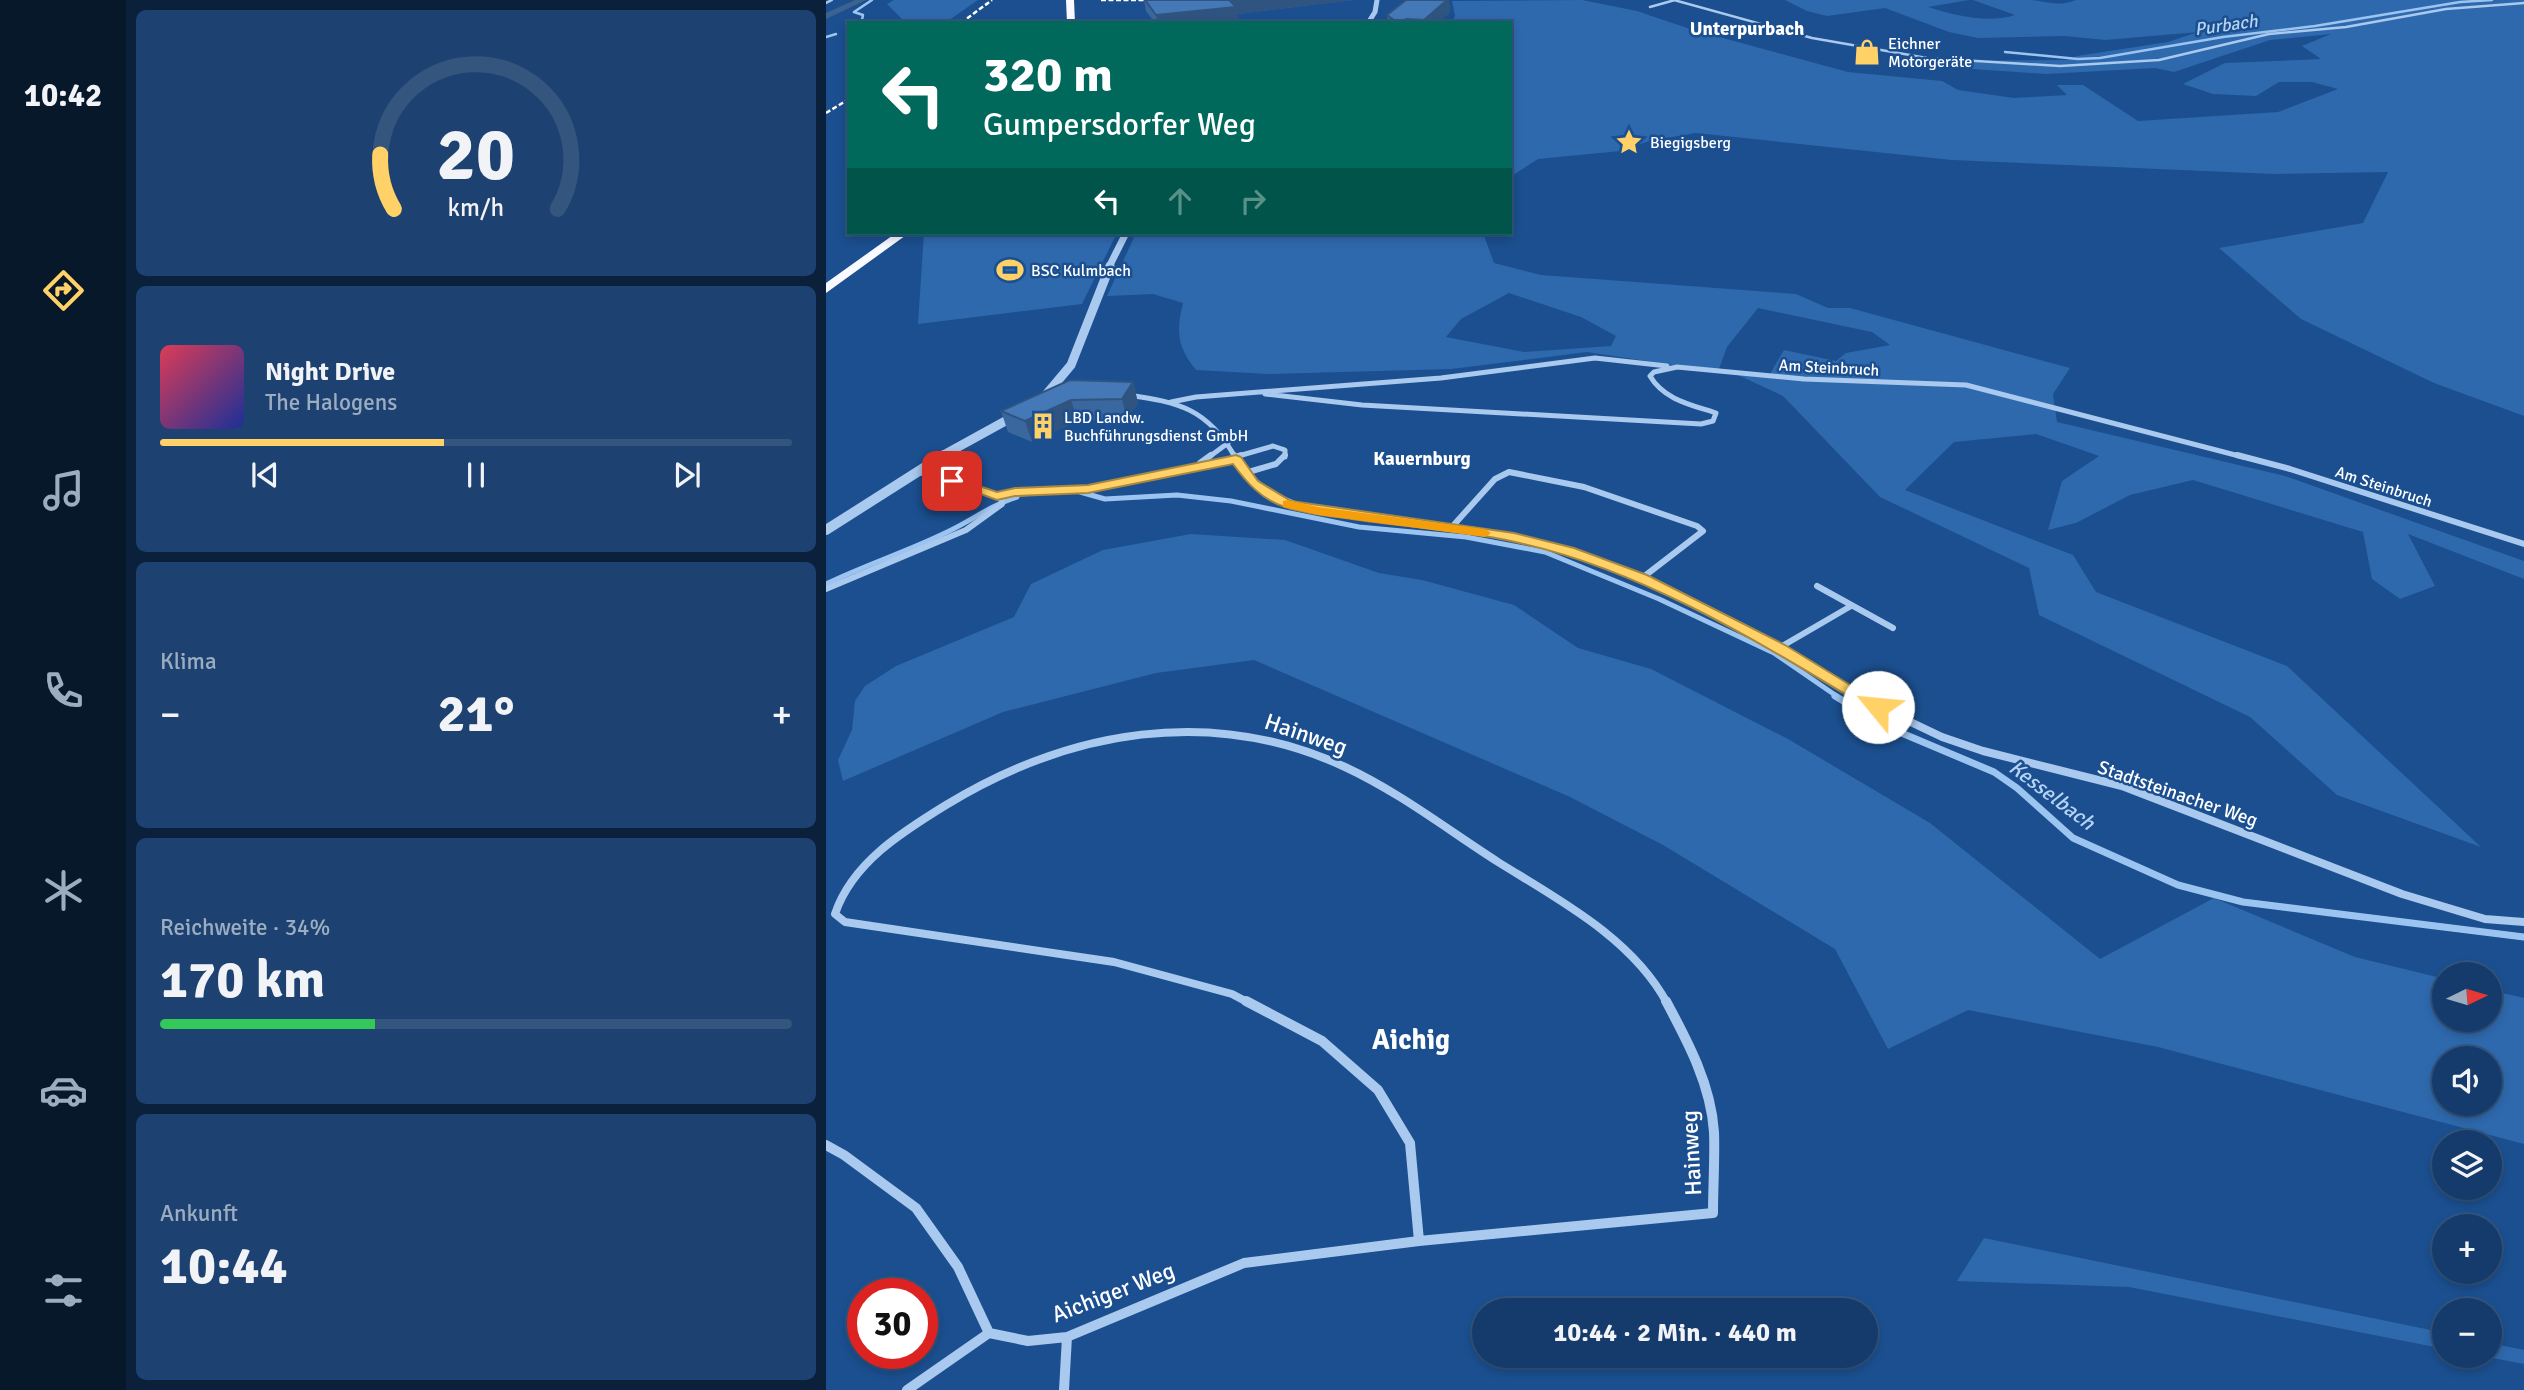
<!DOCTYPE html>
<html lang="de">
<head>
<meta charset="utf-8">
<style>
  :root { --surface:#143b6b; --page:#1d4271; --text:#f1f3f6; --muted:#9dadc1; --line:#33557e; --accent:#ffd166 }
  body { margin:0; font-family:Signika,sans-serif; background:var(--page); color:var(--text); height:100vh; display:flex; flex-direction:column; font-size:26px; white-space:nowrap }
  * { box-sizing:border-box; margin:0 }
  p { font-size:23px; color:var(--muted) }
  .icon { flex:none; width:38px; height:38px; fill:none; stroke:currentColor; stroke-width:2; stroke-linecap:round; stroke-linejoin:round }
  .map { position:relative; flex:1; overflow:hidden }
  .sheet { display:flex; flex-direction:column; gap:10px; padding:10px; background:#0b203b; width:700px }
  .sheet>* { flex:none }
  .banner { position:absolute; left:21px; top:21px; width:665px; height:214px; border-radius:0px; box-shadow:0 4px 10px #0003,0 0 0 2px var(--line); background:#00695c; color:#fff; overflow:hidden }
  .needle { width:46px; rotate:85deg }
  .fabs { position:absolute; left:1606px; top:962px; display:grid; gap:14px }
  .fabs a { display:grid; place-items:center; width:70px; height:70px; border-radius:50%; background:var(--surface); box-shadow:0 4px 10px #0003,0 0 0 2px var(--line); font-size:35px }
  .speed { position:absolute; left:21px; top:1278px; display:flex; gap:14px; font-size:35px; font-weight:700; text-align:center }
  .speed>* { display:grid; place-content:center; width:91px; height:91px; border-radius:50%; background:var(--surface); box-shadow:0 4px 10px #0003,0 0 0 2px var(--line); line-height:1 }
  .speed .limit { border:10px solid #d22; background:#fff; color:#111 }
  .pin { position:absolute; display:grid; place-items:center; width:60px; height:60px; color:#fff; margin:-30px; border-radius:14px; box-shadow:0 4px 10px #0006 }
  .me { position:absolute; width:77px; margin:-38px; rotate:298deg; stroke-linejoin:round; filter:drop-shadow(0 0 5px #0008) }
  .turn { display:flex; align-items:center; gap:24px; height:147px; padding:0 21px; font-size:32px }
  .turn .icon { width:91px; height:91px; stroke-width:2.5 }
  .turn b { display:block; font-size:49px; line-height:60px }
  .lanes { display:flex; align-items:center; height:66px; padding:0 21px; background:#0003; justify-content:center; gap:35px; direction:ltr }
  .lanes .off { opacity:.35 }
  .big { font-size:52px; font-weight:800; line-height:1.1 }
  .sheet .tile { flex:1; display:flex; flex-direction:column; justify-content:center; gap:10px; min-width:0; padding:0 24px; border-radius:10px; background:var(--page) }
  .sheet .dial { align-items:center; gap:0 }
  .dial svg { height:182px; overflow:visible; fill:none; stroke:var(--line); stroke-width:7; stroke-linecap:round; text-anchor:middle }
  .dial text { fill:var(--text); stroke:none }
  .song { display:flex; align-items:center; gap:21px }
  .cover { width:84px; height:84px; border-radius:10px; background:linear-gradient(135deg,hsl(350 70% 55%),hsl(230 70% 35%)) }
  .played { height:7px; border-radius:4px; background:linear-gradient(90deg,var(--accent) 45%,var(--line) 45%) }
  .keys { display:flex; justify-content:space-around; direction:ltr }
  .heat { display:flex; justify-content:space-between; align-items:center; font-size:38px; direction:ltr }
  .charge { height:10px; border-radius:5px; background:linear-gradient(90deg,#34c759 34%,var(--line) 0) }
  .trip { position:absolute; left:646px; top:1298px; width:406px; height:70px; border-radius:35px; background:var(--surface); box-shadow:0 4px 10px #0003,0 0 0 2px var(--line); font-weight:800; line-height:70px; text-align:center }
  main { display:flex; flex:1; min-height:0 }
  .tab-bar { display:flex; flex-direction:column; width:126px; justify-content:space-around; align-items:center; background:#08182b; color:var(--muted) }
  .tab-bar .icon { width:49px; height:49px }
  .tab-bar .on { color:var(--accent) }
  .tab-bar b { font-size:32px; color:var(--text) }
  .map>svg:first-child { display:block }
  .green { fill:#2e69ad; fill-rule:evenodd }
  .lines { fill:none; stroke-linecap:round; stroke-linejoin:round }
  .stream-far2 { stroke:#9cc4f0; stroke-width:2.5 }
  .stream-far1 { stroke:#9cc4f0; stroke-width:5 }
  .stream { stroke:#9cc4f0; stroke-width:7 }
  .canal { fill:#3c6290; fill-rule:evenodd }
  .minor-far4 { stroke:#a9c9ee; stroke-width:2.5 }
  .minor-far3 { stroke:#a9c9ee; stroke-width:5 }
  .minor-far2 { stroke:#a9c9ee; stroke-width:6 }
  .minor-far1 { stroke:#a9c9ee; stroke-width:8 }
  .minor { stroke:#a9c9ee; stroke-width:10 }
  .tertiary-far3 { stroke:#a9c9ee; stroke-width:5 }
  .tertiary-far2 { stroke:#a9c9ee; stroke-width:7 }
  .tertiary-far1 { stroke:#a9c9ee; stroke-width:9 }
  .tertiary { stroke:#a9c9ee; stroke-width:10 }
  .trunk { fill:#f8faff; fill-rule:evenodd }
  .rail { stroke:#fff; stroke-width:2.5; stroke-dasharray:5 2.5; stroke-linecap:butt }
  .wall { fill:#3a679d }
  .shaded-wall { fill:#305480 }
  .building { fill:#4478b7; stroke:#305480; stroke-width:2 }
  .route { fill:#ffd166; stroke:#a68842; stroke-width:2 }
  .slow { fill:#f59e0b }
  .labels { text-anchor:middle; stroke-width:5; stroke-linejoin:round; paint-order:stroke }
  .far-poi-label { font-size:16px; fill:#fff; stroke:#1b4f8f; text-anchor:start }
  .far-street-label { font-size:16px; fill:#fff; stroke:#1b4f8f }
  .far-water-label { font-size:18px; font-style:italic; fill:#b5d3f5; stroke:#1b4f8f }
  .far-quarter-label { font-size:19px; font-weight:bold; fill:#fff; stroke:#1b4f8f }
  .street-label { font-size:19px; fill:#fff; stroke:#1b4f8f }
  .water-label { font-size:21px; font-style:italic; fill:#b5d3f5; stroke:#1b4f8f }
  .near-street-label { font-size:23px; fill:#fff; stroke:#1b4f8f }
  .near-quarter-label { font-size:28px; font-weight:bold; fill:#fff; stroke:#1b4f8f }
</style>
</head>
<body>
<main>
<nav class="tab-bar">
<b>10:42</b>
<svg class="icon on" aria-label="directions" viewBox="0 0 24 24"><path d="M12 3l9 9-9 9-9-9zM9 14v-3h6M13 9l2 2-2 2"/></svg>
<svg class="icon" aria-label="music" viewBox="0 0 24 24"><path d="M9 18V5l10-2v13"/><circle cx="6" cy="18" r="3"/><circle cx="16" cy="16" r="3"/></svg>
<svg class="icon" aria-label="phone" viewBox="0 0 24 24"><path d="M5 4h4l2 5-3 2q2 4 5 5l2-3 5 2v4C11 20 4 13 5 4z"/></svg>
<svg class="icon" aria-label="climate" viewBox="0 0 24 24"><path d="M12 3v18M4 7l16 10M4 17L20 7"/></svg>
<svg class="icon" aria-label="car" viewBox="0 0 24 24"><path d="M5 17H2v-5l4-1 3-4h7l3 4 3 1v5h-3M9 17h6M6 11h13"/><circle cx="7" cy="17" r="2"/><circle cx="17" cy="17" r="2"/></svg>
<svg class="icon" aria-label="filters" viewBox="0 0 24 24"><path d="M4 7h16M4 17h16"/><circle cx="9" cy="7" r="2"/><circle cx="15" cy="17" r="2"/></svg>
</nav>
<section class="sheet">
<div class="tile dial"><svg viewBox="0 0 100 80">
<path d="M14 69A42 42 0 1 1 86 69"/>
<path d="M14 69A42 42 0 0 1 8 45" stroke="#ffd166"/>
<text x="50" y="56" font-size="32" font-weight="700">20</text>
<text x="50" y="72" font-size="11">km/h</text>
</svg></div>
<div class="tile">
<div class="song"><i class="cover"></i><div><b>Night Drive</b><p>The Halogens</p></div></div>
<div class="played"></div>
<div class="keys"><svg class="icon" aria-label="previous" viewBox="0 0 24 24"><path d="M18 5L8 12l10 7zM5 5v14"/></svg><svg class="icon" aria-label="pause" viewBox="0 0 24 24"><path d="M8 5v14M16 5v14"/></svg><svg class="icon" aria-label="next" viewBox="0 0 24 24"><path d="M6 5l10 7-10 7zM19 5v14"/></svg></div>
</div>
<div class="tile"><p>Klima</p>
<div class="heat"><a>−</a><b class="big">21°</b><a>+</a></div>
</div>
<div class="tile"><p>Reichweite · 34%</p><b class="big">170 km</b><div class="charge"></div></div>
<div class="tile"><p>Ankunft</p><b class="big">10:44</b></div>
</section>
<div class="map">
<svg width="1698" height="1390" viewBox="0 0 1698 1390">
  <rect width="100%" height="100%" fill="#1b4f8f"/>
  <path class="green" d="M68 0H152L119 23H80L61 4Z
    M756 0 811 11 864 29 1022 72 1116 81 1132 90 1188 98 1241 95 1231 85H1257L1312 121 1452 112 1512 89 1486 82H1453L1430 96 1387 94 1357 84 1399 63 1495 59 1476 46 1505 34 1444 40 1348 72 1329 68 1220 74 1103 66V61L1241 60 1251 56 1342 42 1372 32 1279 40 1239 36 1152 38 1123 32 1059 8 1001 16 981 11 959 0H1143L1102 7C1127 15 1163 24 1189 15L1147 0C1166 0 1186 0 1205 0 1223 2 1232 7 1250 0H1698V416L1608 383 1475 319 1393 248 1537 223 1562 172 1448 174 1126 160 870 133 823 141 794 151 712 159 684 177V23H626L629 16 626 1Z
    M98 233H291L256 304 92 324Z
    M310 233H657L668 263 715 275 970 294 1002 308H1024L1244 368 1227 394 1231 422 1459 476 1698 561V579L1582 534 1609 586 1574 599 1546 579 1537 532 1367 480 1304 495 1250 523 1222 530 1236 481 1273 456 1210 434 1128 442 1079 490 1247 555 1270 592 1461 666 1655 847 1511 795 1424 717 1213 615 1203 568 1054 497 957 396 912 375 761 352 625 369 442 374 370 370C351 347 350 331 357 303L327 294 281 296ZM683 293 755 317 790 336 785 346 698 352 620 337 635 319ZM932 308 1046 332 1064 345 1020 353 1010 361 958 350 944 374 893 369 901 347Z
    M365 534 459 540 553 573 596 580 688 605 752 648 825 669 962 739 1104 823 1274 959 1388 898 1529 957 1619 979V1020H1664V990L1698 998V1144L1332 1047 1142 1010 1062 1049 1009 949 837 845 744 797 428 660 330 673 177 712 17 781 12 760 26 730 29 701 39 686 70 666 188 617 205 584 277 550ZM1619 1059H1664V1104H1619Z
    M1158 1238 1619 1333V1349L1303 1287 1131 1281Z
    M1664 1343 1698 1350V1364L1656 1356H1664Z"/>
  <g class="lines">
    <path class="stream-far2" d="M36 20 37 15 28 12 46 0
      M0 37 10 34
      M1179 52 1252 59 1274 58 1397 37 1489 26 1634 2 1666 0"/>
    <path class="stream-far1" d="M254 492 279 499 351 495 405 501 533 527 640 537 719 552 833 599 948 653 1012 697
      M0 584C39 565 80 552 119 533 144 522 164 505 191 497"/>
    <path class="stream" d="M1009 696 1059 726 1168 772 1191 788 1247 838 1352 885 1417 902 1698 937"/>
    <path class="canal" d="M29 0H40L0 19V13Z"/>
    <path class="minor-far4" d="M848 0 986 38 1101 58 1234 66 1333 60 1443 34 1520 27 1620 9 1698 3
      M0 3 6 0
      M824 7 849 0"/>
    <path class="minor-far3" d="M439 394 536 405 875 424 887 421 890 413C866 405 838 400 824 376L828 372 851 367 978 379 1140 385 1417 457
      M301 395C353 402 382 409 409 457
      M345 402 370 397 615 378 769 358 841 366
      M383 457 402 443
      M409 457 447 446 459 450V457"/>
    <path class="minor-far2" d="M408 455C426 484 448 498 480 508L688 537 743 551 816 578 882 610 953 648 1034 697
      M1411 455 1464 469 1698 544
      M409 457 415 455
      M374 463 385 455
      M419 473 450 464 459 455
      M171 495 262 489 410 459
      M625 528 669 479 683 472 758 487 871 526 877 531 816 578
      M991 586 1067 628
      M0 589 140 530 176 504 175 498 171 496 93 472
      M953 648 1025 606"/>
    <path class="minor-far1" d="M1030 696 1116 737 1157 751 1296 786 1576 894 1659 919 1698 922
      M423 1003 406 994 288 962 19 922 9 914C26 863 76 832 120 805 243 730 385 705 519 767 573 792 622 830 672 862 733 900 806 938 841 1003"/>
    <path class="minor" d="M420 1001 496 1041 552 1090 584 1143 593 1241
      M0 1145 18 1155 90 1208 132 1267 163 1333
      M593 1241 887 1213C887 1186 889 1159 888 1132 885 1085 862 1042 840 1001
      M163 1333 202 1341 241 1337 418 1263 593 1241
      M81 1390 163 1333
      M238 1390 241 1337"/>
    <path class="tertiary-far3" d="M542 23 549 12 551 0"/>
    <path class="tertiary-far2" d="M283 267 300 233"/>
    <path class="tertiary-far1" d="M219 396 245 365 284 266
      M114 457 192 414"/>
    <path class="tertiary" d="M0 530 118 455"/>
    <path class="trunk" d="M240 0H248L249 23H241Z
      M70 233H83L0 293V283Z"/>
    <path class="rail" d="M275 0H345
      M135 23 166 0
      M0 113 23 99"/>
  </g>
  <path class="wall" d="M318 0H527L411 14 412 20 385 23H329L320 11Z
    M580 0H623L624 12 612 23H562L561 15Z
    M307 382 312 403 301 420 252 421 206 442 182 432 175 411Z"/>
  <path class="shaded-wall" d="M418 0H527L411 14 412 20 385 23H332L330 15Z
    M621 0H623L624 12 612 23H599L598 20Z
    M307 382 312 403 301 420 296 399Z
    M245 400 252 421 206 442 199 421Z"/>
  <path class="building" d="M319 0H418L405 2 410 7 330 15Z
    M580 0H621L598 20 580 19 576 23H572L561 15Z
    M244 380 307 382 296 399 245 400 199 421 175 411Z"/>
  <path class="route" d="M410 455 415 457 432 481 465 501 688 533 748 548 821 575 959 645 1060 707 1058 711H1047C936 644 816 569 689 542 636 530 580 527 526 519 504 516 480 514 459 507 436 500 420 482 407 464L262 493 189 496 171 500 119 481 126 477 171 492 189 488 262 485Z"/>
  <path class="slow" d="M462 500 492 507 659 529 665 533 659 537 492 515 457 507V501Z"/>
  <defs>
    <g id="shop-bare" transform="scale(2.1)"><path d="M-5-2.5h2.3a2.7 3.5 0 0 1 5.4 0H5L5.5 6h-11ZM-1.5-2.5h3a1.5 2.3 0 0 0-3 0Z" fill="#ffd166" stroke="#1b4f8f" stroke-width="2.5" paint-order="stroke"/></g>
    <g id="sight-bare" transform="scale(2.1)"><path d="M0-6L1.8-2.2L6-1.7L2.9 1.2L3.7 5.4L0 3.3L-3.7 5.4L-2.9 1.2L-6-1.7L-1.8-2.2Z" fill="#ffd166" stroke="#1b4f8f" stroke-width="2.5" paint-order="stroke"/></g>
    <g id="stadium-bare" transform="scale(2.1)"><path d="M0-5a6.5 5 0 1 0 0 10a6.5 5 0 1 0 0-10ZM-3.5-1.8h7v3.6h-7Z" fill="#ffd166" stroke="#1b4f8f" stroke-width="2.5" paint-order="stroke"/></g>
    <g id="building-bare" transform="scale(2.1)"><path d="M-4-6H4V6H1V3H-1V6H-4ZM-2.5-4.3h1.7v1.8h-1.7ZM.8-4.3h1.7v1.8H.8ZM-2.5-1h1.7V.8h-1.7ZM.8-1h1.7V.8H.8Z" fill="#ffd166" stroke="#1b4f8f" stroke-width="2.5" paint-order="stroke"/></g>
  </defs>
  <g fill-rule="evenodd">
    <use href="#shop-bare" x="1041" y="52"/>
    <use href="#sight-bare" x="803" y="142"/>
    <use href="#stadium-bare" x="184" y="270"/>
    <use href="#building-bare" x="217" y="426"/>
  </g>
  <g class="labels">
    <g class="far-poi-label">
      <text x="1062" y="49">Eichner<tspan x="1062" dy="18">Motorgeräte</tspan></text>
      <text x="824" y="148">Biegigsberg</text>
      <text x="205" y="276">BSC Kulmbach</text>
      <text x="238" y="423">LBD Landw.<tspan x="238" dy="18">Buchführungsdienst GmbH</tspan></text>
    </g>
    <g class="far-street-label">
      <text transform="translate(1003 367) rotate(3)" y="6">Am Steinbruch</text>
      <text transform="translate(1558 486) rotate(18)" y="6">Am Steinbruch</text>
    </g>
    <g class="far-water-label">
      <text transform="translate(1400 25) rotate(-8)" y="6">Purbach</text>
    </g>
    <g class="far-quarter-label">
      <text x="921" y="35">Unterpurbach</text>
      <text x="596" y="465">Kauernburg</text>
    </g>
    <g class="street-label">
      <text transform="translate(1352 793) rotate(19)" y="7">Stadtsteinacher Weg</text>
    </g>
    <g class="water-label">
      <text transform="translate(1226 795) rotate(37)" y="7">Kesselbach</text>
    </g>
    <g class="near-street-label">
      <text transform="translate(480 734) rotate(19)" y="8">Hainweg</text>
      <text transform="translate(865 1153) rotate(-93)" y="8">Hainweg</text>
      <text transform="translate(287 1292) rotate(-21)" y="8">Aichiger Weg</text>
    </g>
    <g class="near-quarter-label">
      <text x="585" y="1049">Aichig</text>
    </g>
  </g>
</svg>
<div class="fabs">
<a><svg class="needle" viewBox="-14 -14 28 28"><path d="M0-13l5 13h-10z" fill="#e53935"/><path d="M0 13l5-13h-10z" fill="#9dadc1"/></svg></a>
<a><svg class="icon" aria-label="sound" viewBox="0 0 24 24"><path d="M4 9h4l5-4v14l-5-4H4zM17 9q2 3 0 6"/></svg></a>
<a><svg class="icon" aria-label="layers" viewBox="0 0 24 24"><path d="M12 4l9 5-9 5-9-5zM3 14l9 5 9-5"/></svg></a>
<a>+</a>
<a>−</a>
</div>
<div class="speed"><div class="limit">30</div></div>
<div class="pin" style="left:126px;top:481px;background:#d93025"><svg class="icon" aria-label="arrive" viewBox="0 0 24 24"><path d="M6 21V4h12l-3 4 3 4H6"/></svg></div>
<svg class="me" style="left:1052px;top:707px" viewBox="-20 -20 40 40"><circle r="19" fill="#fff"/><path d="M0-13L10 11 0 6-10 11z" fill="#ffd166"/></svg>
<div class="trip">10:44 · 2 Min. · 440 m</div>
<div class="banner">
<div class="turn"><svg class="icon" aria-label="left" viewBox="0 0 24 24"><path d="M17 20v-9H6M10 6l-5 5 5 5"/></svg><div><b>320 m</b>Gumpersdorfer Weg</div></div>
<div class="lanes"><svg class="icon" aria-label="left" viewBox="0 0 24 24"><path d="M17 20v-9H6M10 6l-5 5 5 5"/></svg><svg class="icon off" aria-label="ahead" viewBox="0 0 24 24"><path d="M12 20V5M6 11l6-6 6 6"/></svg><svg class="icon off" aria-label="right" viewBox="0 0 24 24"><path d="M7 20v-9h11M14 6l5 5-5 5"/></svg></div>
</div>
</div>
</main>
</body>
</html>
